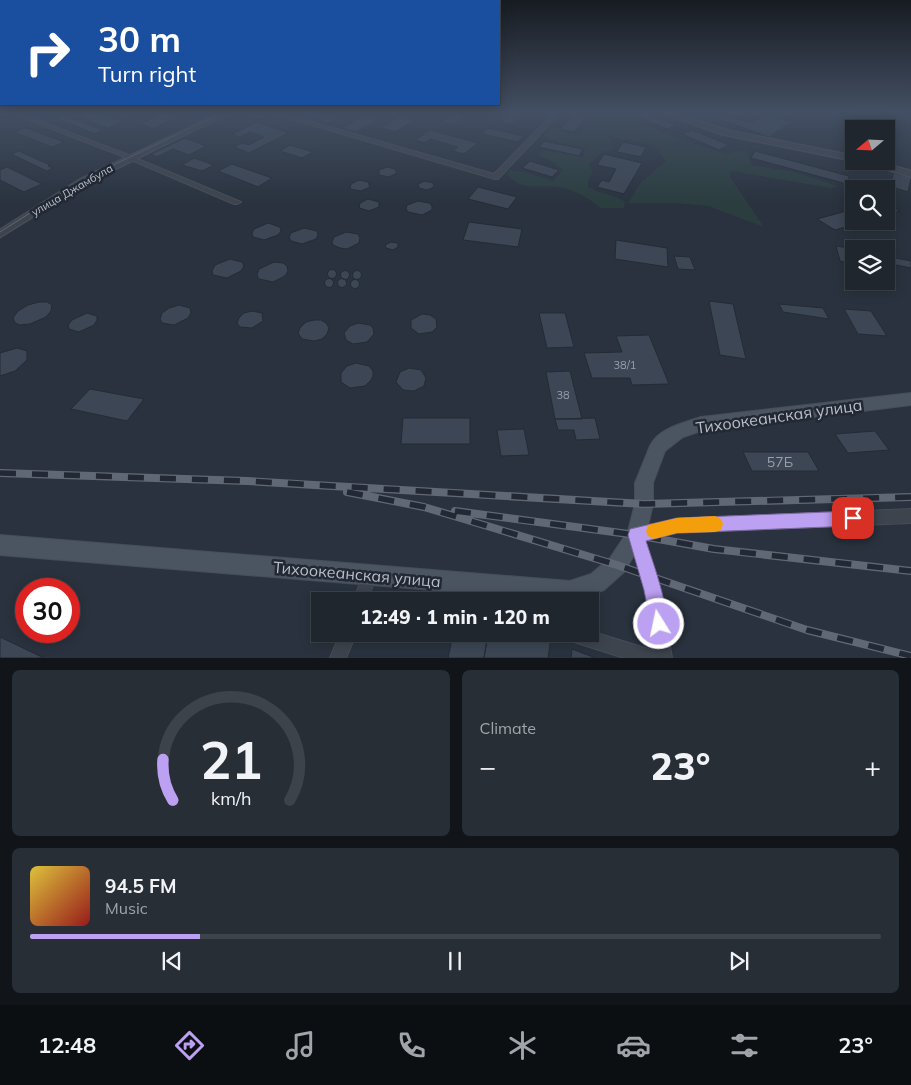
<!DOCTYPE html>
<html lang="en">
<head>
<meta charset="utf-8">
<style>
  :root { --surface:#1f262e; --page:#272e36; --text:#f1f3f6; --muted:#a1a5aa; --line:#3c434a; --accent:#bca0f2 }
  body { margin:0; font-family:Mulish,sans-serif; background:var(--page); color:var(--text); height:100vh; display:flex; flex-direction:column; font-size:19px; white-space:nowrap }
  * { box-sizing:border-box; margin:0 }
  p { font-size:16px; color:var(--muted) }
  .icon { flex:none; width:28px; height:28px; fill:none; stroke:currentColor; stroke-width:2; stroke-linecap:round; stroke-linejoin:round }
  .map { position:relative; height:658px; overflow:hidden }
  .sheet { display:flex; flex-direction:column; gap:12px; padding:12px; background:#111519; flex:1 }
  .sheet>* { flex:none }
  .hud { position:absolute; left:0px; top:0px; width:500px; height:105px; box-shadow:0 2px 12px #0003,0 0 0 1px var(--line); background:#1a4fa0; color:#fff; overflow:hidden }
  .needle { width:32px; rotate:251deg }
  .buttons { position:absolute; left:845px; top:120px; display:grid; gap:10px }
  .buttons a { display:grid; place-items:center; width:50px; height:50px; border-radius:0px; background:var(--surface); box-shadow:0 2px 12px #0003,0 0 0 1px var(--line); font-size:25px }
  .speed { position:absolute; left:15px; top:578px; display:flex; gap:10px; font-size:25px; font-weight:700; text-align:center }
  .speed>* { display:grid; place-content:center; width:65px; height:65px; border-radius:50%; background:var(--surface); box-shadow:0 2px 12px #0003,0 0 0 1px var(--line); line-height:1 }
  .speed .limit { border:8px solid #d22; background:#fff; color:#111 }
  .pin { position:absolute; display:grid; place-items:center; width:42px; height:42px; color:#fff; margin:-21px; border-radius:10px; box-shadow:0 2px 8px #0006 }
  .me { position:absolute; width:55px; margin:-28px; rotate:350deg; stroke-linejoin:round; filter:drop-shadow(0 0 4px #0008) }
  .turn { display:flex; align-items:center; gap:18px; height:105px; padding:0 15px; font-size:22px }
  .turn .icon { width:65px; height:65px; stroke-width:2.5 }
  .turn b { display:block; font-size:35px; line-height:42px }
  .big { font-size:38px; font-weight:800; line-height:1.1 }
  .sheet .tile { flex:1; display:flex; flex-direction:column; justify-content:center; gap:8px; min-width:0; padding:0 18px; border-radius:8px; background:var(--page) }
  .sheet .dial { align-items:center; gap:0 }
  .dial svg { height:130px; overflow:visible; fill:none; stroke:var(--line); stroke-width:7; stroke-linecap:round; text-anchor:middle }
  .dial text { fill:var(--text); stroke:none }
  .song { display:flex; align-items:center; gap:15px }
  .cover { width:60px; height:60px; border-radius:8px; background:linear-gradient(135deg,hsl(50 70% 55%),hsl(0 70% 35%)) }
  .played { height:5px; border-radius:2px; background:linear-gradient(90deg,var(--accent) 20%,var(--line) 20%) }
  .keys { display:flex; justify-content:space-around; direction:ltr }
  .heat { display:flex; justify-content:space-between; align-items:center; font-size:28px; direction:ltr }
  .sheet .tiles { flex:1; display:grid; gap:12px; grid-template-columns:1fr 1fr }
  .tile:last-child { grid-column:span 2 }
  .trip { position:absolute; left:311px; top:592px; width:288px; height:50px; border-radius:0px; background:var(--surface); box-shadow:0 2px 12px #0003,0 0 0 1px var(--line); font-weight:800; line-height:50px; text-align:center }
  .tab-bar { display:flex; height:80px; justify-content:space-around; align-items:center; background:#0c0f12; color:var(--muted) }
  .tab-bar .icon { width:35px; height:35px }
  .tab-bar .active { color:var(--accent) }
  .tab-bar b { font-size:22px; color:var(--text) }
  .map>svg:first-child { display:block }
  .green { fill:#2b3d3f }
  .building { fill:#3c4654; stroke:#242b36 }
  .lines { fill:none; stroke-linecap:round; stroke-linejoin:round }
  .minor-casing { stroke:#464d58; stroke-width:2 }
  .tertiary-casing { stroke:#464d58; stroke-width:3 }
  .secondary-casing { stroke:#464d58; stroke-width:2 }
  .minor { fill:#3d444e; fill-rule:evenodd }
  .tertiary { fill:#3d444e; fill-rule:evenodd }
  .secondary { fill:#4b5461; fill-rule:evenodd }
  .tram { stroke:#606875; stroke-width:1 }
  .rail-casing { stroke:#606875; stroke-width:8 }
  .rail { stroke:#222934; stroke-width:5.5; stroke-dasharray:16; stroke-linecap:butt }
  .route { fill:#bca0f2; stroke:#7a689d }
  .slow { fill:#f59e0b }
  .labels { text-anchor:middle; stroke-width:5; stroke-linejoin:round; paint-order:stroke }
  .far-street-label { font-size:11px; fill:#b9bfc9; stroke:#222934 }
  .number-label { font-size:11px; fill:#989faa }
  .near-number-label { font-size:14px; fill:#989faa }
  .near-street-label { font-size:16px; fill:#b9bfc9; stroke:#222934 }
</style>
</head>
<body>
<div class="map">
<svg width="911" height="658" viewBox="0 0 911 658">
  <rect width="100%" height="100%" fill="#29323e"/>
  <path class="green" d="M571 112H616L663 133 726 154 746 150 752 165 794 172 838 186 831 188 731 171 730 177 764 227 708 206 675 203H628L642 181 666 161 654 145 608 136 611 140 612 150 603 152 589 164 593 171 588 181V187C600 194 614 194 625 202L624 208H600C590 198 573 189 558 187 538 184 523 193 507 174L510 170 525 172 553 181 563 170 551 161 539 156 541 150 584 157 585 149 548 139 544 135 551 127 555 126 563 132 580 134 591 116 570 113Z"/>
  <path class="building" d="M75 112H95L123 121 108 128 70 114Z
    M105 112H117L133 117 127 119Z
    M163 112 183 114 152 129 140 123 157 117 154 115Z
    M250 112H253L267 116 259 120 244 115Z
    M304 112H322L339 116 328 123 299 114Z
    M507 112H526L512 124 497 120Z
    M723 112H758L791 122 769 137 713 117 720 113 751 123 759 118 741 113 736 116Z
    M457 113 466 116 451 125 442 121Z
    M644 113 676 125 667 129 635 116Z
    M64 115 103 130 95 134 56 118Z
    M365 115 378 119 356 132 342 128Z
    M573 115 586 117 574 132 560 129Z
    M400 116 415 120 395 132 381 128Z
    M257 122 288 133 249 153 234 147 242 143 249 145 264 137 250 132 240 137 232 134Z
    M26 128 64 142 52 147 14 132Z
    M488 128 524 136 518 142 482 134Z
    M430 130 478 143 464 154 453 151 458 147 430 139 425 143 415 140Z
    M692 130 729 145 719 150 682 134Z
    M185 138 206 146 189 155 173 149 157 157 151 154Z
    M544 141 583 149 579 156 539 147Z
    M623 142 646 147 641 157 617 152Z
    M290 145 313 152 302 158 280 151Z
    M19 151 50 165 48 166 53 168 47 171 11 154Z
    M755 151 849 176 847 184 751 158Z
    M604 154 642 163 624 194 597 187 602 180 609 182 616 169 597 165Z
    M194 158 214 165 202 171 182 165Z
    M530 161 559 170 552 177 522 168Z
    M232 164 272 178 258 187 218 171Z
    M7 167 42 184 24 192 0 180V170Z
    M387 167 395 169 397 173 389 177 379 175V170Z
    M894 173 911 178 908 192 889 186Z
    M359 180 368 182 370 187 361 191 350 189 351 184Z
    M425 181 433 183 434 187 427 190 419 188 418 184Z
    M478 187 517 197 508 209 468 199Z
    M368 199 379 202V207L369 211 359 208 360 203Z
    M418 201 429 203 432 206V210L422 215 408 212 406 209 407 205Z
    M886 204 900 211 886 215Z
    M854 209V221H865L835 230 817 219Z
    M469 222 522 229 518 247 463 240Z
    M268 223 280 227 281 231 278 235 264 240 253 237 252 233 254 229Z
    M304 228 317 231 318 235 316 239 302 244 291 241 289 237 291 233Z
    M346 232 358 234 360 238 359 243 347 249 340 248 333 245 332 242 334 237Z
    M616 240 667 248 668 267 615 259Z
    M391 242 398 243V247L393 250 386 248 385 245Z
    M836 246 854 249V264L840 261Z
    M674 256 690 257 695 270 678 269Z
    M886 256 911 261V268L886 263Z
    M230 259 242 262 244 266 241 271 227 278 213 275 212 271 215 265Z
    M274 262 283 263 287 266 288 271 285 276 273 282 259 279 257 275 259 269Z
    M327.5 274a4.5 4.5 0 1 1 9 0a4.5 4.5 0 1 1-9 0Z
    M352.5 275a4.5 4.5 0 1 1 9 0a4.5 4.5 0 1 1-9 0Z
    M340.5 275a4.5 4.5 0 1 1 9 0a4.5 4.5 0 1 1-9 0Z
    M337.5 283a4.5 4.5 0 1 1 9 0a4.5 4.5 0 1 1-9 0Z
    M324.5 283a4.5 4.5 0 1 1 9 0a4.5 4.5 0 1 1-9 0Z
    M350.5 284a4.5 4.5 0 1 1 9 0a4.5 4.5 0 1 1-9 0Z
    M709 301 733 304 746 359 720 355Z
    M39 302H47L52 305 51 311 46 317 30 324 20 325 15 323 13 318 18 311 28 305Z
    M779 304 823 308 829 319 783 312Z
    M179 305 190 308 191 313 188 318 174 325 162 323 160 319 162 313 169 308Z
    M844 309 871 311 887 336 858 334Z
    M252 311 262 313 263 321 252 328 240 327 237 323 239 318 244 313Z
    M87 313 97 316V320L94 325 79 332 69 329 68 325 72 320Z
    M539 313H565L574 347 547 348Z
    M422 314 430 315 436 319 437 327 432 332 419 334 411 328V320Z
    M314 320H321L326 323 329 328 327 334 322 339 314 341 302 339 298 333 300 328 306 322Z
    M358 323 370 325 373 328 374 334 367 342 353 344 346 340 344 333 350 326Z
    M649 335 669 384 632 385 630 378H592L584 353 622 352 616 336Z
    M17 348 27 351V360L15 371 0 376V353Z
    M356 363 369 366 373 371V376L371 380 365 386 350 388 341 382V373L347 366Z
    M409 368 421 370 426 378 424 386 414 391 403 390 396 382 400 372Z
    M570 371 582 419H555L546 372Z
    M90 389 144 399 127 421 71 409Z
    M403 418H470V444H401Z
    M595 418 600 439 576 440 574 430H558L555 419Z
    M524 429 529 455 501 456 497 430Z
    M875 431 889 450 848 453 835 434Z
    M743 452H808L819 471H752Z
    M453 634H488L484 658H448Z
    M488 634H540L551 637 548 658H484Z
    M0 637 44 658H0Z
    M572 649 596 658H571Z"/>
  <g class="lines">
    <g class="minor-casing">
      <path id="minor" d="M8 112H16L126 154 241 202 237 204H234L122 156Z
        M268 112H277L494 174 555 112H561L498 179H495Z
        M911 509V523L677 533 645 540 660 590 672 658H624L574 642 568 640 566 634H590V631L655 651 646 590 629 535 631 530 636 528 677 519Z
        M370 568 375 570 377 575 367 601H353L365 570Z
        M340 634H356L346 658H330Z"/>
    </g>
    <g class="tertiary-casing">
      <path id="tertiary" d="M222 112H231L87 183 0 237V230L81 179Z
        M660 112H671L726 130 854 156 855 161 721 134Z
        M861 161H875L911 171V177Z"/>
    </g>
    <g class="secondary-casing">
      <path id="secondary" d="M911 393V405L701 431 683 437 665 451 653 483V504L646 535 624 572 604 590 570 601 0 555V535L570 581 591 574 610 558 628 531 635 504V483L650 446C658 428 684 423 701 417Z"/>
    </g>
    <use href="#minor" class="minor"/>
    <use href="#tertiary" class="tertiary"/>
    <use href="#secondary" class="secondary"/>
    <path class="tram" d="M0 232 82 180 224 112"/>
    <g class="rail-casing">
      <path id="rail" d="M0 473 247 481 644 504 911 497
        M347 492 424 507 617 565 807 630 911 656
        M455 511 636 535 714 549 911 571"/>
    </g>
    <use href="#rail" class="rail"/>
  </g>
  <linearGradient id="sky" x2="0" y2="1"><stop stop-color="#171c22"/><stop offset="0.55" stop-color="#434f63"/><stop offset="1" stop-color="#434f63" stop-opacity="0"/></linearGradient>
  <rect width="911" height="204" fill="url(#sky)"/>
  <path class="route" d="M853 511 858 513 860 518 858 524 853 526 677 533 646 541C652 560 672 613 665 630L659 633 652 630 644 590 628 535 630 529 677 518Z"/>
  <path class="slow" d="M715 516 721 519 723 524 721 530 715 532 677 533 654 539 648 536 646 531 648 525 677 518Z"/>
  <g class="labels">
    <g class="far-street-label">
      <text transform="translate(72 190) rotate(-30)" y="4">улица Джамбула</text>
    </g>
    <g class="number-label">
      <text x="625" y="369">38/1</text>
      <text x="563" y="399">38</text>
    </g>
    <g class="near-number-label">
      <text x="780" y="467">57Б</text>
    </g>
    <g class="near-street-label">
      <text transform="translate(779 416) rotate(-8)" y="6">Тихоокеанская улица</text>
      <text transform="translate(357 574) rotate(5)" y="6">Тихоокеанская улица</text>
    </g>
  </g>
</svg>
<div class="buttons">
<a><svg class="needle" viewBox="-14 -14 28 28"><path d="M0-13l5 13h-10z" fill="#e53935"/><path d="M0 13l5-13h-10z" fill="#a1a5aa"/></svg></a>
<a><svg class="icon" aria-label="search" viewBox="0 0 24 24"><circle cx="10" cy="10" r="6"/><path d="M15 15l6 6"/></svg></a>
<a><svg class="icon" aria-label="layers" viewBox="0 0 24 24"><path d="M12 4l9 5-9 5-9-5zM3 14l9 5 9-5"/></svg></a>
</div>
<div class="speed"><div class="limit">30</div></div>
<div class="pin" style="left:853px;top:518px;background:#d93025"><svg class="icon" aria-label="arrive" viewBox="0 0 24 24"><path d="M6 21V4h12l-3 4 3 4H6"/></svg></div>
<svg class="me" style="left:659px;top:624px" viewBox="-20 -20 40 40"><circle r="17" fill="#bca0f2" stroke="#fff" stroke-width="3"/><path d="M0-11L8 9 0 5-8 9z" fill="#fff"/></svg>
<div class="trip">12:49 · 1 min · 120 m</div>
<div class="hud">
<div class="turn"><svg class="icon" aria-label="right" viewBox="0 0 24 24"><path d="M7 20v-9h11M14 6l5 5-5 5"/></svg><div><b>30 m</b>Turn right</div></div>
</div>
</div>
<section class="sheet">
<div class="tiles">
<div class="tile dial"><svg viewBox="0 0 100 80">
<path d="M14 69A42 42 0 1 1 86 69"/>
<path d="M14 69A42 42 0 0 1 8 44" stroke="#bca0f2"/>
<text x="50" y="56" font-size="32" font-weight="700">21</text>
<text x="50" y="72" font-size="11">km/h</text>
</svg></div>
<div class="tile"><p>Climate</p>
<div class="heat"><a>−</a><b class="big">23°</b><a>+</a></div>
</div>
<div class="tile">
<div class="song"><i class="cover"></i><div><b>94.5 FM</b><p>Music</p></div></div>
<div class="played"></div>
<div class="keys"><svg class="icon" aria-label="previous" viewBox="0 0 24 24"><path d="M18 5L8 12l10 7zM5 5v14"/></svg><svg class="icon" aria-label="pause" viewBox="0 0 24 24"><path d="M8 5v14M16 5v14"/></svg><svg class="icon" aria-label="next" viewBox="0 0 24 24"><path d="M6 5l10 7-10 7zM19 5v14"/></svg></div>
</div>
</div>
</section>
<nav class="tab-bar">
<b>12:48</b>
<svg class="icon active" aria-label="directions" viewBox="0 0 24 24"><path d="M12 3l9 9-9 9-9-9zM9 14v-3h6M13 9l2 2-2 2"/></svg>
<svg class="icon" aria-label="music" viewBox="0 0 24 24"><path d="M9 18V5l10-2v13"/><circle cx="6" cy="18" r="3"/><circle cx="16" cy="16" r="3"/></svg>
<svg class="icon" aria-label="phone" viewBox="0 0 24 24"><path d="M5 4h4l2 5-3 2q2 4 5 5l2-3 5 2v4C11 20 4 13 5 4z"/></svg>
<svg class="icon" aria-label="climate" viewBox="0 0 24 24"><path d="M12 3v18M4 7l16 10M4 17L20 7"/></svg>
<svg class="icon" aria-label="car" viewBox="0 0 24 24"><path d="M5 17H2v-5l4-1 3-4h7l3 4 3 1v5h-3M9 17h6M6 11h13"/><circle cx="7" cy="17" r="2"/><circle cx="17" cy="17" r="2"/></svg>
<svg class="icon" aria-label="filters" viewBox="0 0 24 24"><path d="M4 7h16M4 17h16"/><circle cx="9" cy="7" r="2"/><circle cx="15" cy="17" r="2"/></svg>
<b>23°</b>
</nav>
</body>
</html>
